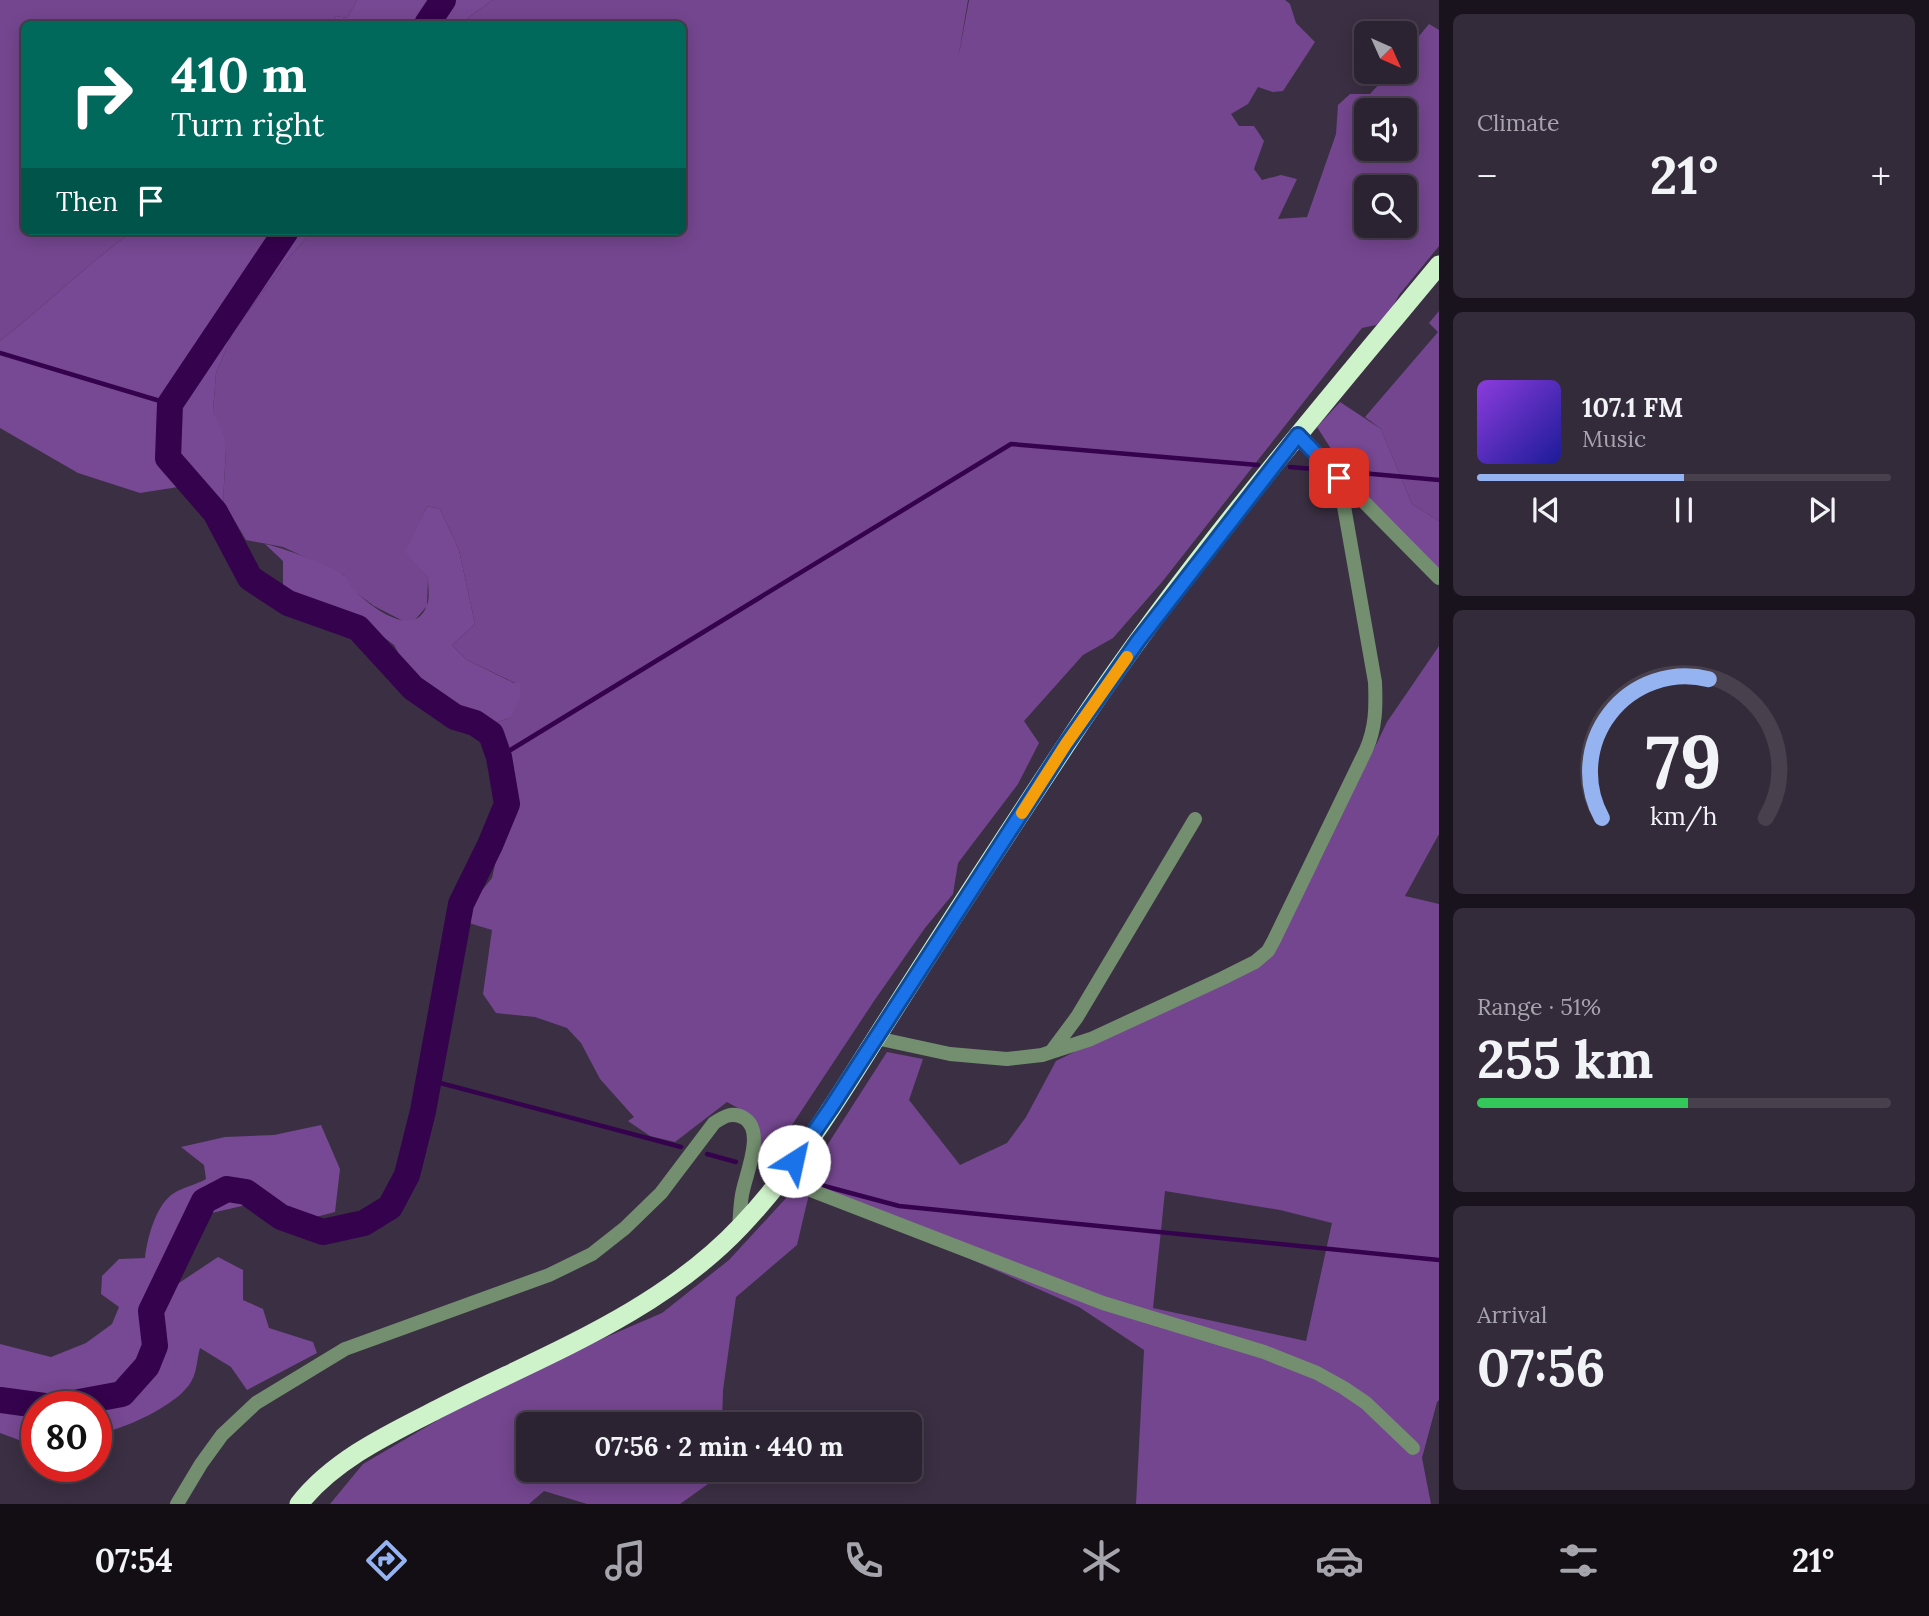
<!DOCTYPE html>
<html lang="en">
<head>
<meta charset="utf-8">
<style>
  :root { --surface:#2c2332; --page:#342b3a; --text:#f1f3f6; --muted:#a6a4ac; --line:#48404d; --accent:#95b2f1 }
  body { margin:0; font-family:Lora,serif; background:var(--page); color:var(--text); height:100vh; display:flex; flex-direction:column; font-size:26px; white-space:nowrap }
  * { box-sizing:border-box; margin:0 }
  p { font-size:23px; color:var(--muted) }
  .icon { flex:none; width:38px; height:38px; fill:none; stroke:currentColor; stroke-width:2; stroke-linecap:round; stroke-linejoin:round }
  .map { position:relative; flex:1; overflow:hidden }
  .side { display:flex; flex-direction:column; gap:14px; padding:14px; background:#18131c; width:490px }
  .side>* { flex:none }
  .guide { position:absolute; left:21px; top:21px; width:665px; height:214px; border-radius:10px; box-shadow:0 4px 18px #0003,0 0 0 2px var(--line); background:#00695c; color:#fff; overflow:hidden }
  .needle { width:46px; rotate:135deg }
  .buttons { position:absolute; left:1354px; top:21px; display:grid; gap:14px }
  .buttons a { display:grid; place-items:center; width:63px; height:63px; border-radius:10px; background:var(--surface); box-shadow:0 4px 18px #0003,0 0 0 2px var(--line); font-size:35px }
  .speed { position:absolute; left:21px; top:1391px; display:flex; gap:14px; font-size:35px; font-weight:700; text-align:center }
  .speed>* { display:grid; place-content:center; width:91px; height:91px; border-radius:50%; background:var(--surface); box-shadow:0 4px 18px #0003,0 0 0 2px var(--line); line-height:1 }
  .speed .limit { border:10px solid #d22; background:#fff; color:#111 }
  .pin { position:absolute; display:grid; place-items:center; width:60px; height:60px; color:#fff; margin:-30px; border-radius:14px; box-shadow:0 4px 10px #0006 }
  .me { position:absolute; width:77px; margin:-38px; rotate:35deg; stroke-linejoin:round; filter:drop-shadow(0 0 5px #0008) }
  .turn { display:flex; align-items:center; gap:24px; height:147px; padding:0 35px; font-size:32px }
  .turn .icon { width:91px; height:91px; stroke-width:2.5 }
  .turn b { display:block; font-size:49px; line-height:60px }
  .then { display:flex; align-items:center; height:66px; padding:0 35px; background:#0003; gap:14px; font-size:26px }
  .big { font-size:52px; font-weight:700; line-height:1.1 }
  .side .tile { flex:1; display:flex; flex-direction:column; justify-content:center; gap:10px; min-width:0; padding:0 24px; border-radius:10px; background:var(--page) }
  .side .dial { align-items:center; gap:0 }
  .dial svg { height:182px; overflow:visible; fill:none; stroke:var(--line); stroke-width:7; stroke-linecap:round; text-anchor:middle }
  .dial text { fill:var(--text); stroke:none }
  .song { display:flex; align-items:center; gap:21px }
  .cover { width:84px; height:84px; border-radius:10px; background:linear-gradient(135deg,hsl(270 70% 55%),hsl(240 70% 35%)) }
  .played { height:7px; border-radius:4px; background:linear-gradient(90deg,var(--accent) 50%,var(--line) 50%) }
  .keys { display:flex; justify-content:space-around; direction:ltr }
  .heat { display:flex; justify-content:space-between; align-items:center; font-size:38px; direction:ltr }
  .charge { height:10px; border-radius:5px; background:linear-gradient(90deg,#34c759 51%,var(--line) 0) }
  .trip { position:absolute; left:516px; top:1412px; width:406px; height:70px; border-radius:10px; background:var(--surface); box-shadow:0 4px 18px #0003,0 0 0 2px var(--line); font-weight:700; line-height:70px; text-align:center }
  .menu { display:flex; height:112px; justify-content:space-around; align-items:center; background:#120e14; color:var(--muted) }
  .menu .icon { width:49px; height:49px }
  .menu .selected { color:var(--accent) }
  .menu b { font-size:32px; color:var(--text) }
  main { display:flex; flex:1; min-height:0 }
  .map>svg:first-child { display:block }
  .green { fill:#74468f; fill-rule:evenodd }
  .forest { fill:#774893 }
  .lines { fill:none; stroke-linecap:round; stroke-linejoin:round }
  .stream { stroke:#35024d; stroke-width:4.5 }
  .river { stroke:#35024d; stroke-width:26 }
  .minor { stroke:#738f6f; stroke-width:14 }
  .trunk { stroke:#cef2c9; stroke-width:19 }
  .route-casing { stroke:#114b97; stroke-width:18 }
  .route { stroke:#1a73e8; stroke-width:12 }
  .slow { stroke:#f59e0b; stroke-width:12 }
</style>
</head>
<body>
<main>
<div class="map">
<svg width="1439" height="1504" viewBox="0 0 1439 1504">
  <rect width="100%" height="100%" fill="#3b2f43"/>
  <path class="green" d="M0 0H357L347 18 336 16 330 24H24V231H133C86 265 45 306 0 341Z
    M492 0H968L958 59 969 0H1285L1290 4 1296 23 1315 42 1283 91 1273 92 1258 87 1248 104 1231 114 1239 126H1254L1264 141 1254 169 1262 180 1281 175 1297 179 1278 219 1307 217 1336 134 1338 105 1350 94H1370L1390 72H1405V53L1429 24 1439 30V246L1399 295 1390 312 1376 325 1362 328 1162 582 1113 638 1083 655 1024 721 1039 743 1018 784 958 863 953 894 925 928 874 1001 790 1128 773 1159 758 1147 759 1126 745 1112 727 1102 675 1142 650 1136 628 1121 634 1117 600 1079 581 1043 567 1028 535 1017 496 1013 483 994 492 930 469 923 470 905 492 878 499 847 517 804V788L509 775 501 733 494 723 510 718 519 683H515L467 660 452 645 475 624 459 550 440 509 427 506 406 552 428 578 427 606 414 621 407 623 374 606 355 592 344 575 283 547 246 540 223 501 226 450 213 411 216 373 233 332 286 260 313 231H682V24H460ZM1367 110H1405V149H1367ZM1367 187H1405V226H1367Z
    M1439 311V521L1412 504 1381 429 1365 417 1438 332 1429 323Z
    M1439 646V834L1405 896 1439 904V1400L1437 1402 1422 1458 1431 1504H1136L1144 1350 1079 1307 959 1254 809 1194 797 1245 736 1297 723 1390 722 1424H528V1470H722V1474L680 1504H587L544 1491 529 1504H330L363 1464 506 1380 662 1313 729 1260 810 1172 887 1052 923 1059 909 1100 960 1165 1007 1143 1026 1117 1056 1061 1266 957 1320 861 1387 722ZM1165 1191 1280 1210 1332 1223 1306 1341 1153 1308Z"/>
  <path class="forest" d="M357 0H492L460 24H330L336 16 347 18Z
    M133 231H313L286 260 233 332 216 373 213 411 225 440 226 450 223 501 191 485 140 493 78 473 0 428V341C45 306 86 265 133 231Z
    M1340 402 1381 429 1412 504 1439 521V574L1365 502 1317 427Z
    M427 506 440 509 459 550 475 624 452 645 467 660 514 683H520V698L510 718 494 723 462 712 410 674 394 645 358 618 283 596V561L265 544C280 547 334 566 345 576 350 581 352 589 357 593 373 608 415 640 427 605 430 598 428 586 428 578L405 552Z
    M321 1125 340 1169 335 1212 312 1218 264 1201 190 1218 168 1266 173 1287 218 1257 243 1270V1300L263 1309 269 1328 313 1342 317 1353 247 1390 231 1367 200 1348C197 1358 197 1371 192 1380 181 1404 121 1431 96 1434V1407H37V1439L19 1440 0 1433V1344L51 1357 86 1343 112 1324 119 1307 101 1294 102 1276 119 1259 145 1258C147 1239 155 1209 170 1196 179 1188 196 1185 206 1179L204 1165 181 1147 225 1137 274 1135Z"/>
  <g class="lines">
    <path class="stream" d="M0 353 170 404
      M1290 467 1314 469
      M1350 472 1439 480
      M499 757 1011 444 1258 465
      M429 1080 681 1147
      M707 1154 736 1162
      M761 1169 770 1171
      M802 1180 899 1206 1439 1260"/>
    <path class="river" d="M427 24 443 0
      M0 1400 52 1407 122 1394 147 1366 155 1346 151 1311 204 1201 227 1189 246 1192 281 1217 323 1232 364 1223 390 1207 407 1175 423 1111 461 904 490 845 507 804 499 757 491 734 475 723 455 717 413 688 358 628 288 603 250 578 215 512 168 458 170 404 286 231"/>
    <path class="minor" d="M1298 435 1439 578
      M876 1038 950 1054 1007 1059 1042 1055 1051 1052 1077 1017 1195 819
      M1051 1052 1091 1039 1223 978 1255 962 1268 951 1274 940 1366 750C1376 727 1376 707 1375 682L1339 478
      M782 1179 1103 1303 1264 1352 1317 1373 1344 1388 1366 1403 1413 1448
      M177 1504 201 1464 222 1435 256 1403 345 1349 549 1275 592 1254 625 1228 661 1193 714 1123C723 1117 732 1111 744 1118 766 1131 745 1175 742 1195 740 1206 740 1217 739 1228"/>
    <path class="trunk" d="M299 1504C334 1459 391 1433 440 1408 544 1355 659 1313 741 1226 800 1164 844 1088 890 1016 947 926 1005 837 1064 748 1175 577 1309 422 1439 265"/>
  </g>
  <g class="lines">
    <g class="route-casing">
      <path id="route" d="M794 1161 830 1109 1066 744 1138 641 1298 435 1339 478"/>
    </g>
    <use href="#route" class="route"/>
    <path class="slow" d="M1022 813 1066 744 1127 657"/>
  </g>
</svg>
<div class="buttons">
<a><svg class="needle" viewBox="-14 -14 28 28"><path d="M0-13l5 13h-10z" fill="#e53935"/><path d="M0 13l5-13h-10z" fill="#a6a4ac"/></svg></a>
<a><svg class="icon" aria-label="sound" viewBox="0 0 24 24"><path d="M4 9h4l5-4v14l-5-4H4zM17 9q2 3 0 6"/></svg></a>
<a><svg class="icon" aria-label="search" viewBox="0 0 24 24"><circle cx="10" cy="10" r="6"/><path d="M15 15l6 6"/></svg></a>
</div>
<div class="speed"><div class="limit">80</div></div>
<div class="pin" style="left:1339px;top:478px;background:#d93025"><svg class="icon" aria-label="arrive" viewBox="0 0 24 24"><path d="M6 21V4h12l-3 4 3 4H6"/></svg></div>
<svg class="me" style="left:794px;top:1161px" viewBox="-20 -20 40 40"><circle r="19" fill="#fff"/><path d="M0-13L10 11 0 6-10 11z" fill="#1a73e8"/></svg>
<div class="trip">07:56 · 2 min · 440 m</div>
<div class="guide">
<div class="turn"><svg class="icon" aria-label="right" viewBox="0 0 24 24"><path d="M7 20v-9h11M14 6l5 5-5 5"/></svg><div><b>410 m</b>Turn right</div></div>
<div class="then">Then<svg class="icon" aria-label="arrive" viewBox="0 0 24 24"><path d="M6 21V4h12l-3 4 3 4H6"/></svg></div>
</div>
</div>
<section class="side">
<div class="tile"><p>Climate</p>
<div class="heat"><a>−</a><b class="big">21°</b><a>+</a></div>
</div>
<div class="tile">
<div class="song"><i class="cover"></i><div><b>107.1 FM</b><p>Music</p></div></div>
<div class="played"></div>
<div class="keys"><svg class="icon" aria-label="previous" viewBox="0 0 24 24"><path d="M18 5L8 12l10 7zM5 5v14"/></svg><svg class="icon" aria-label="pause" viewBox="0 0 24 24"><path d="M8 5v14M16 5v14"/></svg><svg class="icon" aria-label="next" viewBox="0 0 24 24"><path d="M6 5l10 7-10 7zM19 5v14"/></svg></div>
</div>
<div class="tile dial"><svg viewBox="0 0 100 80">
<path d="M14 69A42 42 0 1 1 86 69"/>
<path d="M14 69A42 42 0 0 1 61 8" stroke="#95b2f1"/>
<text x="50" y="56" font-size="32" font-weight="700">79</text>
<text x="50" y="72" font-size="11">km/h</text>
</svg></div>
<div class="tile"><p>Range · 51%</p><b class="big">255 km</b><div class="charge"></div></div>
<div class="tile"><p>Arrival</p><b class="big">07:56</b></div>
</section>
</main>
<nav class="menu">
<b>07:54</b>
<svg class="icon selected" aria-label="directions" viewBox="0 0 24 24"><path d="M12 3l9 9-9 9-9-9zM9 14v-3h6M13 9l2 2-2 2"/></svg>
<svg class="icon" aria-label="music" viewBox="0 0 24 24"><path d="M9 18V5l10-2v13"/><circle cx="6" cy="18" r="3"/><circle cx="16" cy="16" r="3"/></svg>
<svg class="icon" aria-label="phone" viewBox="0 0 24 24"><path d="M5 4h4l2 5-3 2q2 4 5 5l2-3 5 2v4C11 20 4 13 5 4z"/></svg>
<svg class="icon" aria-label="climate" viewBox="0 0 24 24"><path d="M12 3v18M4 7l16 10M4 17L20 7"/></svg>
<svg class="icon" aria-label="car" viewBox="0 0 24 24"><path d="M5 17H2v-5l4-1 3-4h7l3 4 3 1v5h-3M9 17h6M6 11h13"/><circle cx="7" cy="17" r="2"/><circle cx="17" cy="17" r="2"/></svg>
<svg class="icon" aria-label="filters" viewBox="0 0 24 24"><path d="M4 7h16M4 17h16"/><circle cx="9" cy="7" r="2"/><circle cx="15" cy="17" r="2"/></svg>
<b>21°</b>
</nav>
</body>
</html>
